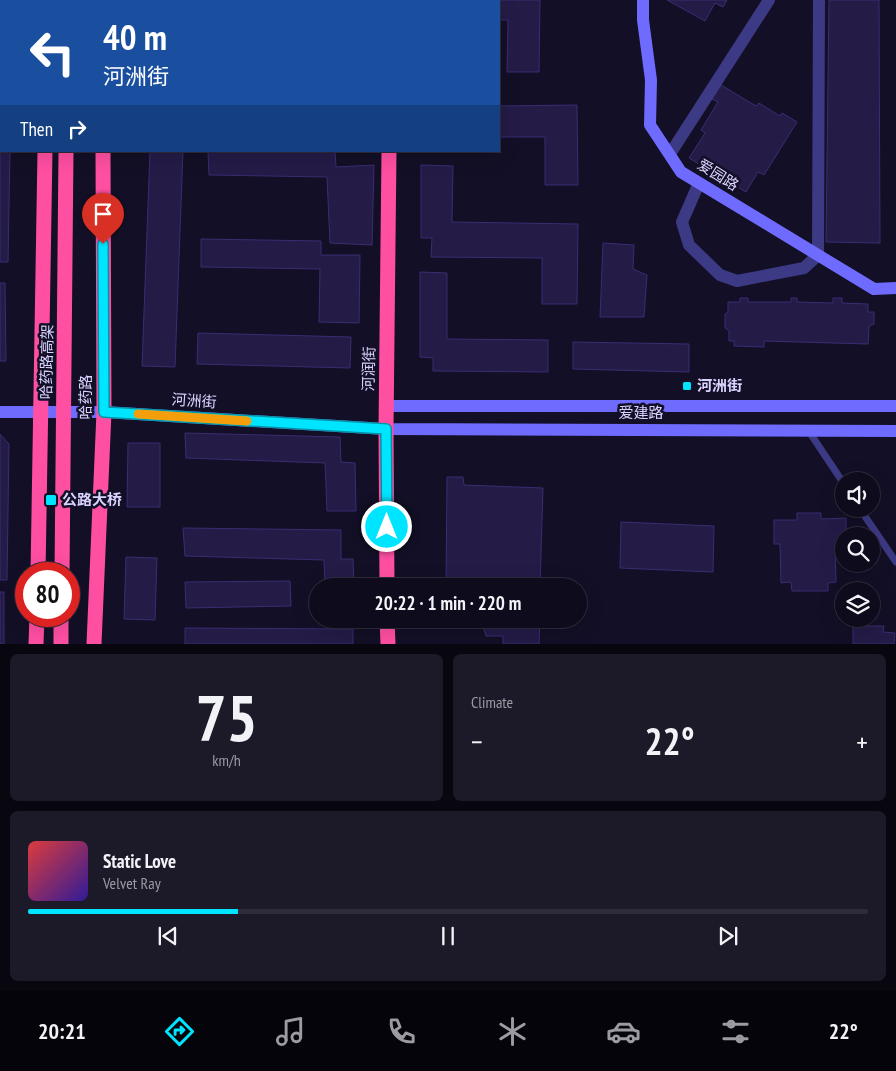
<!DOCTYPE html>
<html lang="en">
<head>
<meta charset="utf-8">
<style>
  :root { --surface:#0e0b1c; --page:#1c1929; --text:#f1f3f6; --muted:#9b9ba3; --line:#2e2b3b; --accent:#00e5ff }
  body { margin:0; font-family:"PT Sans Narrow","Noto Sans SC",sans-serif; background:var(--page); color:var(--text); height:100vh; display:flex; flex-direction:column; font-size:19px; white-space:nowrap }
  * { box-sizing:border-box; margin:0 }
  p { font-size:16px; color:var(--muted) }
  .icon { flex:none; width:28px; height:28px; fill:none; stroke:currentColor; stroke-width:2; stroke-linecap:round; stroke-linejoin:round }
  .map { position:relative; height:644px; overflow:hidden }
  .drawer { display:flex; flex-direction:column; gap:10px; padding:10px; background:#08060f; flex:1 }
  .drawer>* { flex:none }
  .guide { position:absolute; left:0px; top:0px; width:500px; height:152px; box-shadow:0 5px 20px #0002,0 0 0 1px var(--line); background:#1a4fa0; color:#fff; overflow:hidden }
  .buttons { position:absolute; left:835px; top:472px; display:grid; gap:10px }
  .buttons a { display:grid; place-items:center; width:45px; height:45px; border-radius:50%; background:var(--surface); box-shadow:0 5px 20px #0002,0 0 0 1px var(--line); font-size:25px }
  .speed { position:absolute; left:15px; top:562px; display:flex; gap:10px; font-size:25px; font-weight:700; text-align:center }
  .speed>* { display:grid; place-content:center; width:65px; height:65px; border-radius:50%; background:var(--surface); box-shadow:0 5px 20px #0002,0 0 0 1px var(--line); line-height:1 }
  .speed .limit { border:8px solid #d22; background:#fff; color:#111 }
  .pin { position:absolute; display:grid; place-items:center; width:42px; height:42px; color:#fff; margin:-51px -21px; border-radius:50% 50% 50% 0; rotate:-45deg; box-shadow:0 0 5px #0007 }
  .pin .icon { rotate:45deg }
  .me { position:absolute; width:55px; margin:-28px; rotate:0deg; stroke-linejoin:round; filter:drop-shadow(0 0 4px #0008) }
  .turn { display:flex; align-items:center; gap:18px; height:105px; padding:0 20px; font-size:22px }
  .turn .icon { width:65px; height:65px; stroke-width:2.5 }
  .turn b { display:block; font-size:35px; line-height:42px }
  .then { display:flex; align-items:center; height:48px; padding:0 20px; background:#0003; gap:10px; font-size:19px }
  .big { font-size:38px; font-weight:700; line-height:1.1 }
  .drawer .tile { flex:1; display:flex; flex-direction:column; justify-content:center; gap:8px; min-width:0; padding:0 18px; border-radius:8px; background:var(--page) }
  .drawer .dial { align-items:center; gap:0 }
  .dial b { font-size:65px; line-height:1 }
  .song { display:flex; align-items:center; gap:15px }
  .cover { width:60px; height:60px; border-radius:8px; background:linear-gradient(135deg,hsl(0 70% 55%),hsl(250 70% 35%)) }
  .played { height:5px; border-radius:2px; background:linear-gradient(90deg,var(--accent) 25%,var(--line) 25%) }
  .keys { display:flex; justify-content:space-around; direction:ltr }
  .heat { display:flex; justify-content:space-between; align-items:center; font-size:28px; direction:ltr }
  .drawer .tiles { flex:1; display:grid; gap:10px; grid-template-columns:1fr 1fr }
  .tile:last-child { grid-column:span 2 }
  .trip { position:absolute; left:309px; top:578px; width:278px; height:50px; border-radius:25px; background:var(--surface); box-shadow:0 5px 20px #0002,0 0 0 1px var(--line); font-weight:700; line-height:50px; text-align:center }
  .tabs { display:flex; height:80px; justify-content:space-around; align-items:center; background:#06040b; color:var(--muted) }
  .tabs .icon { width:35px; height:35px }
  .tabs .current { color:var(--accent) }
  .tabs b { font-size:22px; color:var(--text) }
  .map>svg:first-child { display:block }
  .building { fill:#241b47; stroke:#3b2d73 }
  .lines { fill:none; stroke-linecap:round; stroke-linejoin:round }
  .lane { stroke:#3d3a85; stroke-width:7 }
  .street { stroke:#3d3a85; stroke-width:12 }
  .secondary { stroke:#6f6bff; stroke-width:12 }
  .highway { stroke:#ff4fa3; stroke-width:15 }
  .highway-bridge { stroke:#ff4fa3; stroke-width:15 }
  .route-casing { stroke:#0095a6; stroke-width:12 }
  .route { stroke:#00e5ff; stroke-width:9 }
  .slow { stroke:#f59e0b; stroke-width:9 }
  .poi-dot { fill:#00e5ff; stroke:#130f26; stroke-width:2 }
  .labels { text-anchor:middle; stroke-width:5; stroke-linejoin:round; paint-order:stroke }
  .street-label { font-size:15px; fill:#d9d4ff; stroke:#130f26 }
  .poi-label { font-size:15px; font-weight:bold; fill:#d9d4ff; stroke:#130f26; text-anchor:start }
</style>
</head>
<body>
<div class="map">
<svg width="896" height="644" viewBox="0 0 896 644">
  <rect width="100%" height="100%" fill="#130f26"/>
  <path class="building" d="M0 0H13L1 1V86Z
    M148 0H184V1H148Z
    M276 0H321L276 1Z
    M424 0H540L539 72H507L508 20H499V1H424Z
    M667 0H727L723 7 715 3 705 21Z
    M829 0H879L880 243 826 242Z
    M721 85 756 106 759 103 780 116 782 113 797 122 764 175 758 172 746 192 689 158 705 133 701 130 718 102 712 99Z
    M0 101 1 151H10L8 262H0Z
    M577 105 578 185H545V137H499V106Z
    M150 151H183L175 367 142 366Z
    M208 151H335L336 167 374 165 372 245 330 243 327 177 209 175Z
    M421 165 453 166 452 222 578 224 577 304H542V258L431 257 432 238H421Z
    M201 239 321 241V255H360L359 323 319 322 320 269 201 267Z
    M603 243 634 245 633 269 647 275 644 317H600Z
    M420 272 447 273V339L548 340V372L433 371V358L420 357Z
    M0 283H5L6 361H0Z
    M740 298H748V302H791V298H797V302L833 303V298H842V303L868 304V312H874V324L869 326 868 344 764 341V347L734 346V341H729V331L725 328V314L728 312V302H740Z
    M198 333 351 337 350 368 197 364Z
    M573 342 689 344V372L573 369Z
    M185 433 340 437 341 462 355 463 356 511H327L325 463 186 458Z
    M0 434 9 444 7 580H0Z
    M128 443H160V507H127Z
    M447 477H463L464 485 543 488 540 586H446Z
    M797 513H821V519L846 518V536H844V545H835L836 582 828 583V591H792L791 582 781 583 780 544H774V520H797Z
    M621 522 714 526 713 572 620 568Z
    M183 528 341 530V559H353L354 586H325L324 560 185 556Z
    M126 557 157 558 155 620 124 619Z
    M290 581 291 606 186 608 185 582Z
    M0 592H4V644H0Z
    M445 619H540L539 644H503V636H486L483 626 445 625Z
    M853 626H884L883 632 895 633 894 644H853Z
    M185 628 353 629V644H185Z"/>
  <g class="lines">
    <path class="lane" d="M808 430 844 484
      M860 509 896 562"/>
    <path class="street" d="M670 154 769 0
      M699 183 682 222 689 245 720 275 737 281 804 268 818 255 819 0"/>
    <path class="secondary" d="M643 0V20L651 80 650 125 681 172 874 289 896 288
      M386 406H896
      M0 412H104L386 429 896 431"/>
    <path class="highway" d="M103 0V1
      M46 1V0
      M68 1V0
      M390 1V0
      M38 574 45 151
      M387 586 386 429 389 151
      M387 619 388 644
      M36 644 37 616
      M61 644V616
      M94 644 104 412 103 151"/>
    <path class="highway-bridge" d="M62 574 66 151"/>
  </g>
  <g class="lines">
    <g class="route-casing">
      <path id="route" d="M103 244 104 412 386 429 387 527"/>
    </g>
    <use href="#route" class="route"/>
    <path class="slow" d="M138 414 247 421"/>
  </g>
  <g class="poi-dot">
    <rect x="682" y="381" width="10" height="10" rx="2.5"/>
    <rect x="45" y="494" width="12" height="12" rx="2.5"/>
  </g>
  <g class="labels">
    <g class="street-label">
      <text transform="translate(718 175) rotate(32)" y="5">爱园路</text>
      <text transform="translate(47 362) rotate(-89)" y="5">哈药路高架</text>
      <text transform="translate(369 369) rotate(-89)" y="5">河润街</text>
      <text transform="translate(86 397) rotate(-90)" y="5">哈药路</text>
      <text transform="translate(194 401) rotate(4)" y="5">河洲街</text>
      <text x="641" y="418">爱建路</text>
    </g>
    <g class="poi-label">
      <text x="697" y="391">河洲街</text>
      <text x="62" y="505">公路大桥</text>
    </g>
  </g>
</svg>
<div class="buttons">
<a><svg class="icon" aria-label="sound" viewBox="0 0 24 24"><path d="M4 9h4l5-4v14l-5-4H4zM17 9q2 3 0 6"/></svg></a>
<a><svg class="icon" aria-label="search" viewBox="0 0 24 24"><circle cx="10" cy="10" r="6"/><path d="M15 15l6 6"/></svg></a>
<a><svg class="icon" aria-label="layers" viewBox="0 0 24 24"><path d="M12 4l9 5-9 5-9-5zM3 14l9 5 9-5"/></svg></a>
</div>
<div class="speed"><div class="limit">80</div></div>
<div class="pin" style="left:103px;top:244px;background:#d93025"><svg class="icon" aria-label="arrive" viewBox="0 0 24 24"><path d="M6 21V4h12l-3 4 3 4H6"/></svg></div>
<svg class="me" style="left:387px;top:527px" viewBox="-20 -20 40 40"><circle r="17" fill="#00e5ff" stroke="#fff" stroke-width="3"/><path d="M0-11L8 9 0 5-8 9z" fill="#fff"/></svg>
<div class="trip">20:22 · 1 min · 220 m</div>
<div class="guide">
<div class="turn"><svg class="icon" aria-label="left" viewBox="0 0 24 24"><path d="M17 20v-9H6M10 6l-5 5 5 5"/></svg><div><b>40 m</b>河洲街</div></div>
<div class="then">Then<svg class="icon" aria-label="right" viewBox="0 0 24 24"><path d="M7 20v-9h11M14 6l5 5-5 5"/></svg></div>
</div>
</div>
<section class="drawer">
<div class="tiles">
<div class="tile dial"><b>75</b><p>km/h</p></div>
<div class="tile"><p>Climate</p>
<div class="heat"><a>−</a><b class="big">22°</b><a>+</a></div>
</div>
<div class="tile">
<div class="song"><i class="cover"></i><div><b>Static Love</b><p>Velvet Ray</p></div></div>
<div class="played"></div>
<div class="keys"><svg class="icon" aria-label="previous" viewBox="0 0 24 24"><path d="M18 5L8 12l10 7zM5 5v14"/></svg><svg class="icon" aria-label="pause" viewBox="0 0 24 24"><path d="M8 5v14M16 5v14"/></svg><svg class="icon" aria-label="next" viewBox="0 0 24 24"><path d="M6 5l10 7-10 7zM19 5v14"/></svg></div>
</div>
</div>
</section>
<nav class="tabs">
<b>20:21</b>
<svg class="icon current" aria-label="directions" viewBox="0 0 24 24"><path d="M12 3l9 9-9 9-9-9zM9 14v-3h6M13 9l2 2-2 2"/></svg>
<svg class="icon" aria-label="music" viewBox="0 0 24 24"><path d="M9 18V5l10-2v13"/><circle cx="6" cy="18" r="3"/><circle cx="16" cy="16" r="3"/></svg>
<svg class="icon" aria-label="phone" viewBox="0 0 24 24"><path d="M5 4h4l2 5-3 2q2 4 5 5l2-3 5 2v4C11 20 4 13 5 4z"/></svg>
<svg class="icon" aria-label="climate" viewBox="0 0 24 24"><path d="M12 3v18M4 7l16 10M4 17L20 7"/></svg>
<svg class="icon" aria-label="car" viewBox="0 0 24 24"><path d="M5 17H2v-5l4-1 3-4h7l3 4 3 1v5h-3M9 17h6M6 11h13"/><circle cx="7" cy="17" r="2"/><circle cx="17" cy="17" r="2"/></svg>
<svg class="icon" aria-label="filters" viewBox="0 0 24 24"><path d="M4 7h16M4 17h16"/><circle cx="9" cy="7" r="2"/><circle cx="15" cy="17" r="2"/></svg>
<b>22°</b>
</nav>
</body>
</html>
